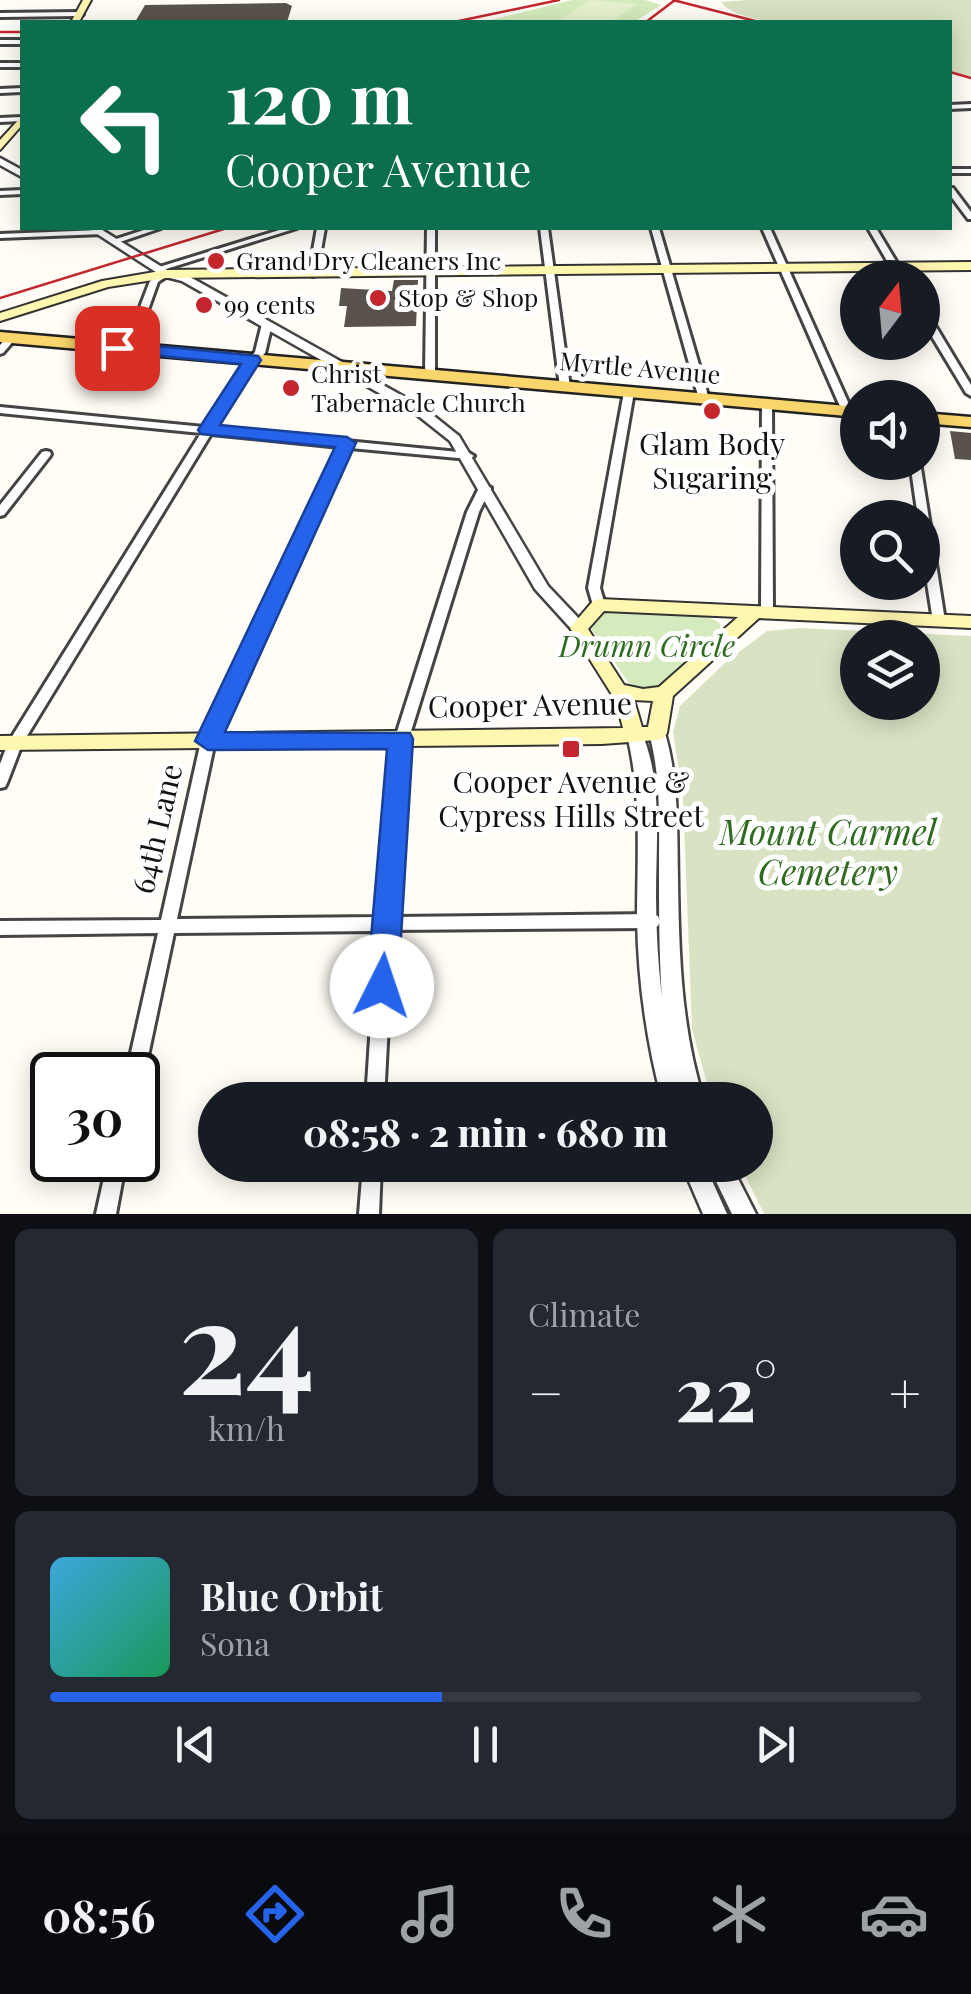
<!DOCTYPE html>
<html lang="en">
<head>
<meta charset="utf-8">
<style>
  :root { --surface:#171b24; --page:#242831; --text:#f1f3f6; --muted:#9ea1a6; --line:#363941; --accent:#2563eb }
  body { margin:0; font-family:"Playfair Display",serif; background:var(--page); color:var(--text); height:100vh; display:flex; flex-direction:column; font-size:38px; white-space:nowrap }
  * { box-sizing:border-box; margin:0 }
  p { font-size:32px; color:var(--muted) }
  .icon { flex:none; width:55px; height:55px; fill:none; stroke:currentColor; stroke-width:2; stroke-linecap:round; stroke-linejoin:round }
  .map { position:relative; height:1214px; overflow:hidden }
  .sheet { display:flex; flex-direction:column; gap:15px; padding:15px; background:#0d0f14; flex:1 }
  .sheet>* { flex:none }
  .banner { position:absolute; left:20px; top:20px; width:932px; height:210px; border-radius:0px; box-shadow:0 5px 25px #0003; background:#0b6e4f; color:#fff; overflow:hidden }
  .needle { width:65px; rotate:16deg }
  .fabs { position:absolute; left:840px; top:260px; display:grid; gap:20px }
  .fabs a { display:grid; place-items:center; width:100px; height:100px; border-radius:50%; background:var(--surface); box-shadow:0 5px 25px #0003; font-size:50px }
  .speed { position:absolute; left:30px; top:1052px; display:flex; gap:20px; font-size:50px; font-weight:700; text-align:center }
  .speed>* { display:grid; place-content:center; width:130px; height:130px; border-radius:50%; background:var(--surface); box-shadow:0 5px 25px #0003; line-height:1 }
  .speed .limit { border:5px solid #111; border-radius:15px; background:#fff; color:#111 }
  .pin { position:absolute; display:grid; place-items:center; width:85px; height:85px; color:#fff; margin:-42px; border-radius:20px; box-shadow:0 5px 15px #0006 }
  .me { position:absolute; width:110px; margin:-55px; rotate:4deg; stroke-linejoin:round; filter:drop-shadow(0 0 8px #0008) }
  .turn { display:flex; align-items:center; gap:35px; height:210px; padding:0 40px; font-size:45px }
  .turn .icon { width:130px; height:130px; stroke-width:2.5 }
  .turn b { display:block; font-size:70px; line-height:85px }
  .big { font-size:75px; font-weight:800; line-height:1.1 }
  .sheet .widget { flex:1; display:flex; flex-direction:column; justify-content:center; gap:15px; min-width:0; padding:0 35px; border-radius:15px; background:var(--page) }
  .sheet .dial { align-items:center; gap:0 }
  .dial b { font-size:130px; line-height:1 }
  .song { display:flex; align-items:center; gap:30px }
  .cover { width:120px; height:120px; border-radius:15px; background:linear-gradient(135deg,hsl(200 70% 55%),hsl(150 70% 35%)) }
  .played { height:10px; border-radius:5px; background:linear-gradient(90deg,var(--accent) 45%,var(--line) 45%) }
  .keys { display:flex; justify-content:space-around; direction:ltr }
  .heat { display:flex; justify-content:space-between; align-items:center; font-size:55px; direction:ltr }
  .sheet .tiles { flex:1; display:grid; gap:15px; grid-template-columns:1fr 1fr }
  .widget:last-child { grid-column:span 2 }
  .trip { position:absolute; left:198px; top:1082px; width:575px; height:100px; border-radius:50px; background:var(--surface); box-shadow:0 5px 25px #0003; font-weight:800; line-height:100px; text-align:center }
  .tabs { display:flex; height:160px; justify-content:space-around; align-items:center; background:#090b0e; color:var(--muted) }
  .tabs .icon { width:70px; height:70px }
  .tabs .on { color:var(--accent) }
  .tabs b { font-size:45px; color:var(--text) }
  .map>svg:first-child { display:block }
  .green { fill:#d5ebbd }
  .cemetery { fill:#d9e3c4; fill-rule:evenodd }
  .pitch { fill:#e6f2cf }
  .building { fill:#5a524d }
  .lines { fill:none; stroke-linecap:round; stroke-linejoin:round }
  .minor-casing { stroke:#444; stroke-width:6 }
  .tertiary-casing { stroke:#444; stroke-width:5 }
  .secondary-casing { stroke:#333; stroke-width:4 }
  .primary-casing { stroke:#222; stroke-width:5 }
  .minor { fill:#fff; fill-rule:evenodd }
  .tertiary { fill:#fff; fill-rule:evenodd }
  .secondary { fill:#fff6b0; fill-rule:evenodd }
  .primary { fill:#f9d66b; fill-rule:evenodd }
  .rail { stroke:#c4262e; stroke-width:2.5 }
  .route { fill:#2563eb; stroke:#184099; stroke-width:2.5 }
  .poi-dot { fill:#c4262e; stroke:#fff; stroke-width:4 }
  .labels { text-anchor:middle; stroke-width:10; stroke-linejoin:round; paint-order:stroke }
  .far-poi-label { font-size:25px; fill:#111; stroke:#fff; text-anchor:start }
  .far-street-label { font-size:25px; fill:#111; stroke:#fff }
  .poi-label { font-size:30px; fill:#111; stroke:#fff }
  .park-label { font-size:30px; font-style:italic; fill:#2f6b1f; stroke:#fff }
  .street-label { font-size:30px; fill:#111; stroke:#fff }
  .near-park-label { font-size:35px; font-style:italic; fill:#2f6b1f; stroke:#fff }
</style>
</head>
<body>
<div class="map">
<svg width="971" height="1214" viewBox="0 0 971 1214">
  <rect width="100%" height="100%" fill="#fffdf5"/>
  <path class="green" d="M572 0H645L661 5 634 22H482Z
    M603 610 700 612 721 624 718 634 660 686 633 689 588 624Z"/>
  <path class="cemetery" d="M747 0H971V77L950 71V22C904 22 746 37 721 2Z
    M800 628 971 636V1214H764L740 1165H755V1100L711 1098 692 1029 683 797 673 732 680 706 727 661 767 631ZM858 638H922V702H858Z"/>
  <path class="pitch" d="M590 0 637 4 611 22H557Z"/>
  <path class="building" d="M286 3 292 6 287 22H135L145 5Z
    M394 280H418L416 326 344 327 347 306H339L341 288 392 291Z
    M950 431 971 433V460L955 459Z"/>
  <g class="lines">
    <g class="minor-casing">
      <path id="minor" d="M0 13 80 12 83 14 80 16 0 17Z
        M0 40H22V44H0Z
        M0 63H22V67H0Z
        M22 88V92L0 93V89Z
        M971 104V108L950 109V105Z
        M22 117V121L0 122V118Z
        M950 169H971V173H950Z
        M950 188H953L971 212V219H968L950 195Z
        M22 190V194L0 195V191Z
        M150 228H161L117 243 110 241Z
        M286 228H297L163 270 156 268Z
        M317 228H325L317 273 313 276 309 273Z
        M427 228H435V375L430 378 425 375Z
        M540 228H548L570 387 565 390 560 387Z
        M651 228H659L709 399 708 401 704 402 699 399Z
        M762 228H770L852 411 851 413 847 414 842 411Z
        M868 228H876L906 278H897Z
        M100 230H103V234L0 238V234Z
        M163 272 170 274 158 282 134 349 132 351H126L124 349 150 281Z
        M922 309 927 312 971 385V396L966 393 922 320Z
        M267 321 272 324 265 353 251 368 214 428 469 453 474 456 469 459 350 448 215 741 177 919 378 917 389 757 467 512 479 488 485 485 491 488 479 512 403 757 394 917 652 914 658 916 660 921 658 926 652 928 393 930 384 1100H366L377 931 174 933 144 1075 141 1081 138 1082V1075H126L158 933 0 935V921L161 920 201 741 340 447 211 434 22 744 7 783 5 787 0 788V764L8 743 201 433 0 413V407L204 427 242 366 255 352 262 324Z
        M11 335 16 338 3 353 0 354V345L8 336Z
        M629 389 634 392 600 588 605 605 599 609 593 605 588 588 624 392Z
        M767 401 772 404 773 611 767 615 761 611 762 404Z
        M46 451 50 452 51 454 50 456 4 515 0 516V505L42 452Z
        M910 462H920L945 621 939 625 933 621 922 551V518H918Z
        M108 1160H126L116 1214H96Z
        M363 1165H381L379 1214H359Z"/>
    </g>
    <g class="tertiary-casing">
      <path id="tertiary" d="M0 158 22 170V177L0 165Z
        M88 228H99L170 272 190 277 424 408 459 436 548 586 584 624 587 628 584 632H574L535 589 450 441 416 414 182 281 162 276Z
        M657 727 663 729 665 733C679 781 677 829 678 879 679 954 681 1028 704 1100H662C646 1040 638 980 637 918 637 856 642 796 627 735L629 731H641C663 780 656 842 656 895 656 930 658 964 662 998 659 954 659 909 659 865 659 820 661 777 649 733L651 729Z
        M682 1165H705L727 1214H703Z
        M708 1165H731L756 1214H732Z"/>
    </g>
    <g class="secondary-casing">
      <path id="secondary" d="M83 0H91L79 22H71Z
        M22 116V125L0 150V140Z
        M971 262V270L166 278 108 287 0 321V313L102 281 166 270Z
        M599 599 971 616V628L759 618 673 696 667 733 664 738 657 740 602 744 0 750V736L623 728 616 701 570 628 593 601ZM604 611 738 617 659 687 643 689 624 685 588 629ZM634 700 653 701 648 727H642Z"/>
    </g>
    <g class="primary-casing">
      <path id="primary" d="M0 332 858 407V417L0 342Z
        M922 413 971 417V427L922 423Z"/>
    </g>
    <use href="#minor" class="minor"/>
    <use href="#tertiary" class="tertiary"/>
    <use href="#secondary" class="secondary"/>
    <use href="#primary" class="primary"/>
    <path class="rail" d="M673 0 759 22
      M454 22 559 0
      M646 22 675 0
      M0 32H22
      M950 72 971 78
      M0 298 227 228"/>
  </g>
  <path class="route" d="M117 342 258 356 261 360 220 425 347 437 356 443 225 732 410 733 413 739 398 986 393 995 382 999 371 995 367 986 387 749 208 750 195 741 335 447 201 434 198 430 241 364 111 351V344Z"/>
  <g class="poi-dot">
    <circle cx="216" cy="261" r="10"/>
    <circle cx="378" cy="298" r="10"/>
    <circle cx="204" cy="305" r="10"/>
    <circle cx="291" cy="388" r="10"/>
    <circle cx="712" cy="411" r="10"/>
    <rect x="561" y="739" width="20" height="20" rx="5"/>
  </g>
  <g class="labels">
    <g class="far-poi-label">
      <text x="236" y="270">Grand Dry Cleaners Inc</text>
      <text x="398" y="307">Stop &amp; Shop</text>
      <text x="224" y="314">99 cents</text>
      <text x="311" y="383">Christ<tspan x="311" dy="29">Tabernacle Church</tspan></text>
    </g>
    <g class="far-street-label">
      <text transform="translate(640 368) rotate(5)" y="9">Myrtle Avenue</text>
    </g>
    <g class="poi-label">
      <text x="712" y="455">Glam Body<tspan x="712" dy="34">Sugaring</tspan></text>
      <text x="571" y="793">Cooper Avenue &amp;<tspan x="571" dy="34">Cypress Hills Street</tspan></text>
    </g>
    <g class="park-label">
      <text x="647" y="657">Drumn Circle</text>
    </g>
    <g class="street-label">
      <text transform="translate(530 706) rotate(-1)" y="10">Cooper Avenue</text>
      <text transform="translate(158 829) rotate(-77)" y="10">64th Lane</text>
    </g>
    <g class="near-park-label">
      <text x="828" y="845">Mount Carmel<tspan x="828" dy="40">Cemetery</tspan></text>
    </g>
  </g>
</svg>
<div class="fabs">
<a><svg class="needle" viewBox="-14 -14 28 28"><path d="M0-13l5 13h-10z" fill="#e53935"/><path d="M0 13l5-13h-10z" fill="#9ea1a6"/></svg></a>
<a><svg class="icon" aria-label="sound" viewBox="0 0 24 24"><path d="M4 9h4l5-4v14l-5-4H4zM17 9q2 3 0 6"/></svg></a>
<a><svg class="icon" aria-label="search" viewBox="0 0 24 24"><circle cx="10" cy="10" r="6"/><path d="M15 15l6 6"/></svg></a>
<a><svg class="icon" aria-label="layers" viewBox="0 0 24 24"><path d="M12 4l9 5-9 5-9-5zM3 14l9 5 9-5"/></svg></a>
</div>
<div class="speed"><div class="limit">30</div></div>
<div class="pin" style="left:117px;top:348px;background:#d93025"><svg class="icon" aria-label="arrive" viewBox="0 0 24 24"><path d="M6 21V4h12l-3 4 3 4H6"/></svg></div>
<svg class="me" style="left:382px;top:986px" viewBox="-20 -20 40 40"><circle r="19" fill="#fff"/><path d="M0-13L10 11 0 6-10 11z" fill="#2563eb"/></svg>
<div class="trip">08:58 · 2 min · 680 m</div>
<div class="banner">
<div class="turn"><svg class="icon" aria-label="left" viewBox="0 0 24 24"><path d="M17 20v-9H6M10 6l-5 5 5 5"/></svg><div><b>120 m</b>Cooper Avenue</div></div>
</div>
</div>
<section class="sheet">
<div class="tiles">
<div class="widget dial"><b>24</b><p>km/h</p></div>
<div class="widget"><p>Climate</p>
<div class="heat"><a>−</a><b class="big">22°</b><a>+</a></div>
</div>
<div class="widget">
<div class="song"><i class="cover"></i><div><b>Blue Orbit</b><p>Sona</p></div></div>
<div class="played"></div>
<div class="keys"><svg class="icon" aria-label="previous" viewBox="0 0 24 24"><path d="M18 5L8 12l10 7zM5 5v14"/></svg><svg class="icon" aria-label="pause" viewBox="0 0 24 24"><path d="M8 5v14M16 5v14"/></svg><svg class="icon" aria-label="next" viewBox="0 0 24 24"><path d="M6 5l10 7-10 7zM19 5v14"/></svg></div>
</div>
</div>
</section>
<nav class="tabs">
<b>08:56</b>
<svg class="icon on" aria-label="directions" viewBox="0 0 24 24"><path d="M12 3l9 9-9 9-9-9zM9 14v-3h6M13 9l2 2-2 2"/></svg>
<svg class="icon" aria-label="music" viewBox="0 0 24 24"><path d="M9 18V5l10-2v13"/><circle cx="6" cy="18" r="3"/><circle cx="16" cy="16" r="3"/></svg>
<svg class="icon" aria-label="phone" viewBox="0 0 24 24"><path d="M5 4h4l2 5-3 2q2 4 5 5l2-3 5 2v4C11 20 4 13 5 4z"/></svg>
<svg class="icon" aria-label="climate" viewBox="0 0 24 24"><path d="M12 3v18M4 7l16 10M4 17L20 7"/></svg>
<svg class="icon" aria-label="car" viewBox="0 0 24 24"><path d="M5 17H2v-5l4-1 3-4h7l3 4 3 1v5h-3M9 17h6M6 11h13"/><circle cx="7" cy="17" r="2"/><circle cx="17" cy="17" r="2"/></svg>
</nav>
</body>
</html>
